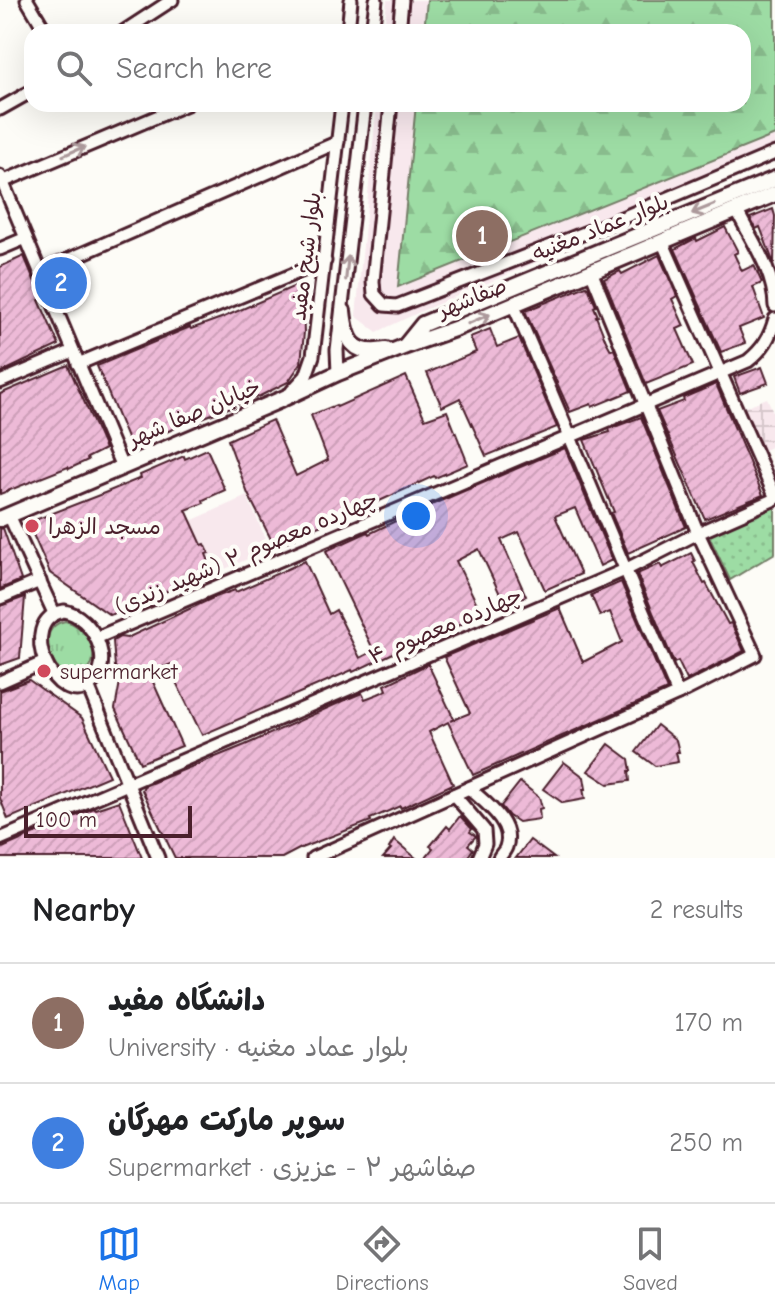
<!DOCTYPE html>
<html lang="en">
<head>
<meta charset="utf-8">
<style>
  body { margin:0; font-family:"Comic Neue","Playpen Sans Arabic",sans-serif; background:#f2f2f2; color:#202124 }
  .scale { position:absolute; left:24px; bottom:20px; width:168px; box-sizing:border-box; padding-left:8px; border:4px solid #4a1f2b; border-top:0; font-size:22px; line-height:28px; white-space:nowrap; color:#4a1f2b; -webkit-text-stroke:6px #fdfcf7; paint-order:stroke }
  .you { position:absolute; left:416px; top:516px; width:28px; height:28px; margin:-20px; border:6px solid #fff; border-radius:50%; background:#1a73e8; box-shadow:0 0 0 12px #1a73e833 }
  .badge { display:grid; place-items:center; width:52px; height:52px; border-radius:50%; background:#1a73e8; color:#fff; font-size:26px; font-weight:700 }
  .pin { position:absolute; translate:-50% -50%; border:4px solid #fff; box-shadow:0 2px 8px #0006 }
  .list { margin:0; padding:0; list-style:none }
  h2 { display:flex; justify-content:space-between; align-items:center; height:104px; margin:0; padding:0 32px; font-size:34px }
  h2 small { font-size:26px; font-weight:400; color:#757577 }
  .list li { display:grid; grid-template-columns:52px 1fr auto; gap:24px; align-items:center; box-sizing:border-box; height:120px; padding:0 32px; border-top:2px solid #e0e0e0 }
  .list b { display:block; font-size:30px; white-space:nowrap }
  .list p { margin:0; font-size:26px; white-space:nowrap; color:#757577 }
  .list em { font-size:26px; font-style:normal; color:#757577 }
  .icon { flex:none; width:44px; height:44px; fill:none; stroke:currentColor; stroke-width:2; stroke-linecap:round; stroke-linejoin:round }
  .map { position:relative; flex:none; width:775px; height:858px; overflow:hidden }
  .search { position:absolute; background:#fff; box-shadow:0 8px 32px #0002; left:24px; right:24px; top:24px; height:88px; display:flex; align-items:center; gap:20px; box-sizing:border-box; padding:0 28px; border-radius:24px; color:#757577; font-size:30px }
  .sheet { height:344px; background:#fff }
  nav { display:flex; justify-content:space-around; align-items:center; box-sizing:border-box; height:112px; border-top:2px solid #e0e0e0; background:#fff; font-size:22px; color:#757577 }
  nav a { display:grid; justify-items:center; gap:4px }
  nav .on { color:#1a73e8 }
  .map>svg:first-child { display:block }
  .built { fill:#f8e8ed }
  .industrial { fill:url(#industrial-grid) }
  .grass { fill:url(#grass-tufts); stroke:#747e68; stroke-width:2 }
  .forest { fill:url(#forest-firs); stroke:#747e68; stroke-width:2 }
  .park { fill:url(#park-dots); stroke:#747e68; stroke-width:2 }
  .building { fill:url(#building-hatch); stroke:#4a1f2b; stroke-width:2 }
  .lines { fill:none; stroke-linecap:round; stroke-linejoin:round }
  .minor-casing { stroke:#4a1f2b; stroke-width:17 }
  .major-casing { stroke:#4a1f2b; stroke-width:20 }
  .minor { stroke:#fdfcf7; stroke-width:11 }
  .major { stroke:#fdfcf7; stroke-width:14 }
  .oneway { stroke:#ac999b }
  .poi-dot { fill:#d1495b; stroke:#fdfcf7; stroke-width:3 }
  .labels { text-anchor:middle; stroke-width:8; stroke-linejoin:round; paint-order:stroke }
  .street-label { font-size:22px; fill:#4a1f2b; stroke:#fdfcf7 }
  .poi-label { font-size:22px; fill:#4a1f2b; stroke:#fdfcf7; text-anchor:start }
</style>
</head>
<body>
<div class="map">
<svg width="775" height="858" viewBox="0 0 775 858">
  <defs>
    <pattern id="industrial-grid" width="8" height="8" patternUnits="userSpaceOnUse" patternTransform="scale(2)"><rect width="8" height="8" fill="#f8e8ed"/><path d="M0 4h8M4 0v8" fill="none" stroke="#d6c7cb"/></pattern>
    <pattern id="grass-tufts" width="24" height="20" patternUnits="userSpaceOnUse" patternTransform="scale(2)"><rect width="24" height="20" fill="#9ddca4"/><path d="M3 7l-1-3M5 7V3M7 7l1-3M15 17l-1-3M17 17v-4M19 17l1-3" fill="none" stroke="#89bc8d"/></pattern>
    <pattern id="forest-firs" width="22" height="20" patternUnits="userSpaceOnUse" patternTransform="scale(2)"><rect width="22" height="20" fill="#9ddca4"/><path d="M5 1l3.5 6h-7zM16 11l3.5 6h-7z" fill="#89bc8d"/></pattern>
    <pattern id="park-dots" width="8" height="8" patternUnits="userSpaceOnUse" patternTransform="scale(2)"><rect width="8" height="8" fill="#9ddca4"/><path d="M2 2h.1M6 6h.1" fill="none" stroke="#89bc8d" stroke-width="1.8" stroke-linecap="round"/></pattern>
    <pattern id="building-hatch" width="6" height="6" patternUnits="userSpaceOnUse" patternTransform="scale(2)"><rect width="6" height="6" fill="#edbad7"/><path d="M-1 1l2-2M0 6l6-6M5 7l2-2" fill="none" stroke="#cd9fb9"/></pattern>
  </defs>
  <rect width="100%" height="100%" fill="#fdfcf7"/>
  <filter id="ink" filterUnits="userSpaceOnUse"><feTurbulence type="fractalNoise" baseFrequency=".0125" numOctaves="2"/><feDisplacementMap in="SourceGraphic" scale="16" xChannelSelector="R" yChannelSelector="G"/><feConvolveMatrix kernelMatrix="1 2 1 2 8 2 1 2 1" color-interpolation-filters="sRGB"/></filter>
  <g filter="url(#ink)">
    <g class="built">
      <polygon points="387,0 775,0 775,161 424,310 377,332 356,316 377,104 743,104 743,32 384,32"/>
      <polygon points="247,496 270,549 189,585 166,532"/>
    </g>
    <polygon class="industrial" points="767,398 775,416 775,445 760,452 740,409"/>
    <path class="grass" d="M65,621C84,625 102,652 88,671C66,702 24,630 65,621Z"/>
    <polygon class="forest" points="427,0 775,0 775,135 398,287 416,104 743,104 743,32 424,32"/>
    <polygon class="park" points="775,506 775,553 730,580 708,534"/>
    <g class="building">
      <polygon points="773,209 775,216 774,264 760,227 756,229 750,218"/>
      <polygon points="725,227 738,252 734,254 742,271 754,265 762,283 753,287 764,318 739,328 745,343 721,352 675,249 696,238 697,241"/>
      <polygon points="659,255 677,296 672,299 684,326 677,329 693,365 646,384 604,279 620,271 622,274"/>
      <polygon points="24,256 42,299 39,300 59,345 0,373 0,267"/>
      <polygon points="302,283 304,332 301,363 288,382 260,396 173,429 131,448 97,366 190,327 191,329 224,317"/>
      <polygon points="586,286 588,287 596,306 594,307 598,316 596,316 606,341 611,350 614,349 631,391 592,407 591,404 570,412 525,311"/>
      <polygon points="490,329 497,347 519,338 557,427 486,456 460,398 442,407 427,373 476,352 470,337"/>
      <polygon points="68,365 105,449 87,458 88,460 69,469 68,467 0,494 0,394"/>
      <polygon points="762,367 768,383 740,393 734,377"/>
      <polygon points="406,376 425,419 447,411 468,464 435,478 434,476 362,509 294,536 295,538 275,547 248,494 228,440 272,420 296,476 328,460 311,415 336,405 337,407"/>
      <polygon points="716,384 763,495 705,519 657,411 684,401 683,398"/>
      <polygon points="641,417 686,527 628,553 611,513 614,512 584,440 610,432 609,429"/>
      <polygon points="565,448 612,560 600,566 575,508 555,516 581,574 545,590 519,532 501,540 526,596 505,605 479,549 456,561 482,614 431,639 419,641 353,672 352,670 304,691 202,735 176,682 178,681 171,664 149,673 182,746 140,763 115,709 122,671 115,667 113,641 120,637 127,638 213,598 235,590 236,592 305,561 329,614 336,610 360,658 374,651 326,551 368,532 369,534 410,514"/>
      <polygon points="207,449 225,490 203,500 204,503 186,510 202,545 205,544 209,553 206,554 214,574 189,585 188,582 110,615 50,573 31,530 35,520 102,494 141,478 140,475 184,456 185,459"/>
      <polygon points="3,528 21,580 0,589 0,529"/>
      <polygon points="691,553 695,561 693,562 704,584 706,583 728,624 731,623 744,651 687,680 678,661 674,663 637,574 660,564 662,568"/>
      <polygon points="621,582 667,690 473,775 448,722 429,732 453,784 401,808 400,806 370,819 371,821 301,848 282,858 175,858 142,790 144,786 245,745 350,698 362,693 365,699 378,694 387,690 385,685 428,664 454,719 450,721 470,713 444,657 560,608 583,662 622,642 610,612 600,616 591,595"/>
      <polygon points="25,597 20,658 0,665 0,606"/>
      <polygon points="29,680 82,718 109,776 8,819 0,798 0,691"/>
      <polygon points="657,725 676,740 679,752 676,752 678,762 655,766 636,752"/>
      <polygon points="609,744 629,759 631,771 629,771 630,781 608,784 588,771"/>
      <polygon points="564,762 584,777 586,789 583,789 585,799 563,803 543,789"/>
      <polygon points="520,782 539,797 542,808 539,809 540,819 518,822 509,816 501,806"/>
      <polygon points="119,801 142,858 0,858 0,849 94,808 95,809"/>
      <polygon points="460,816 472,829 470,832 476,836 468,845 473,849 467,858 425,858 433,848 430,846 437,838 447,826 450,829"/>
      <polygon points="394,840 416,858 383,858 391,849 389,848"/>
      <polygon points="530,840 554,858 516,858"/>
    </g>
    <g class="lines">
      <defs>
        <g id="minor">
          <polyline points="27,0 46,32"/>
          <polyline points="123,32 172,0"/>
          <polyline points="348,32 351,0"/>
          <polyline points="372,32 376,0"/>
          <polyline points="399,32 402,0"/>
          <polyline points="391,104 373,281 374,294 384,305 397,306 605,225 775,153"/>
          <polyline points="0,109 32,91"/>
          <polyline points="0,176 122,467"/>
          <polyline points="2,182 187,104"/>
          <path d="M737,211C752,241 774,271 775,306"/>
          <polyline points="662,241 775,496"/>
          <polyline points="0,249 26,238"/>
          <polyline points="40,272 338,142"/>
          <path d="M513,304C570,433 622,564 678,694"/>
          <polyline points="78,364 325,261"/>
          <polyline points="338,373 337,350 365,104"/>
          <polyline points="0,382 73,351"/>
          <polyline points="292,391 306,376 313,356 342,104"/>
          <polyline points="9,515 54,613"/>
          <polyline points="0,598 40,581"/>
          <path d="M64,611C93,616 116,663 91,684C56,714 13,620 64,611Z"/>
          <path d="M96,638L748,361C763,349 770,337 775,319"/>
          <polyline points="0,682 45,662"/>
          <polyline points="88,686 158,858"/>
          <path d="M469,788C484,802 515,823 506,847C505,851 501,854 499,858"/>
          <polyline points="454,795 484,830 485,844 479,858"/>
          <polyline points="0,839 625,570 698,533 775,499"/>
          <polyline points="313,858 678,694 755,655 698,533 591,271"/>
        </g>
        <g id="major">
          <path d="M343,311C346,340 352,356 386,350"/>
          <polyline points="406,345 423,324 775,179"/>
          <polyline points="0,519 280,400 338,373 406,346 457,328 775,194"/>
        </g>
      </defs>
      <use href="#minor" class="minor-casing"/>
      <use href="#major" class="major-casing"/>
      <use href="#minor" class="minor"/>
      <use href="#major" class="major"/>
    </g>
    <defs><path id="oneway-shaft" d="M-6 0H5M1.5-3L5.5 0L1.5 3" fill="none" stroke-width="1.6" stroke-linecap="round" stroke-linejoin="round" transform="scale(2)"/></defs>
    <g class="oneway">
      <use href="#oneway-shaft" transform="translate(74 151) rotate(-23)"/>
      <use href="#oneway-shaft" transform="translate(703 209) rotate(158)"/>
      <use href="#oneway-shaft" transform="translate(347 268) rotate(-84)"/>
      <use href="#oneway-shaft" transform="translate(479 319) rotate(-23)"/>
    </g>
  </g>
  <g class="poi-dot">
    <circle cx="32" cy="526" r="8"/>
    <circle cx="44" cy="671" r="8"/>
  </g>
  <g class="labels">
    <g class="street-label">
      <text transform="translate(600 227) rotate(-22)" y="8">بلوار عماد مغنیه</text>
      <text transform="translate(305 256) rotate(-83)" y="8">بلوار شیخ مفید</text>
      <text transform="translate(472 297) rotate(-22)" y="8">صفاشهر</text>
      <text transform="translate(194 412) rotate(-23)" y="8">خیابان صفا شهر</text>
      <text transform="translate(246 552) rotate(-23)" y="8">چهارده معصوم ۲ (شهید زندی)</text>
      <text transform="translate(445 625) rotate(-23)" y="8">چهارده معصوم ۴</text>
    </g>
    <g class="poi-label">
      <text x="48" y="534">مسجد الزهرا</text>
      <text x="60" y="679">supermarket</text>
    </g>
  </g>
</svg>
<div class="scale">100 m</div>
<div class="you"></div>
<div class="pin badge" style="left:482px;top:236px;background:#8d6e63">1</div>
<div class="pin badge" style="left:61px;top:283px;background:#3f7fe0">2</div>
<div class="search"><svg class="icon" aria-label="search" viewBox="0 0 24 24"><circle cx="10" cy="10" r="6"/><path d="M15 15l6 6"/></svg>Search here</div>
</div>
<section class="sheet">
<h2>Nearby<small>2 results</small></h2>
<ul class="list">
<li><span class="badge" style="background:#8d6e63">1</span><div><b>دانشگاه مفید</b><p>University · بلوار عماد مغنیه</p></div><em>170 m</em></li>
<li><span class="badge" style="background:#3f7fe0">2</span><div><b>سوپر مارکت مهرگان</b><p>Supermarket · صفاشهر ۲ - عزیزی</p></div><em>250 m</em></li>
</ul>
</section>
<nav>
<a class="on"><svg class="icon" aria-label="map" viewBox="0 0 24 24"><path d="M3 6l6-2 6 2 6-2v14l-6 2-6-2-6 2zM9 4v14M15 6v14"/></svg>Map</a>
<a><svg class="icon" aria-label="directions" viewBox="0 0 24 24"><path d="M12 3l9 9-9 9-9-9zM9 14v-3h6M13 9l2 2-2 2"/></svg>Directions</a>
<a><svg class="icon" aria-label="saved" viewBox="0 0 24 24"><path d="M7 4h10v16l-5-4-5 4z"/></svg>Saved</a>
</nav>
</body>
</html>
